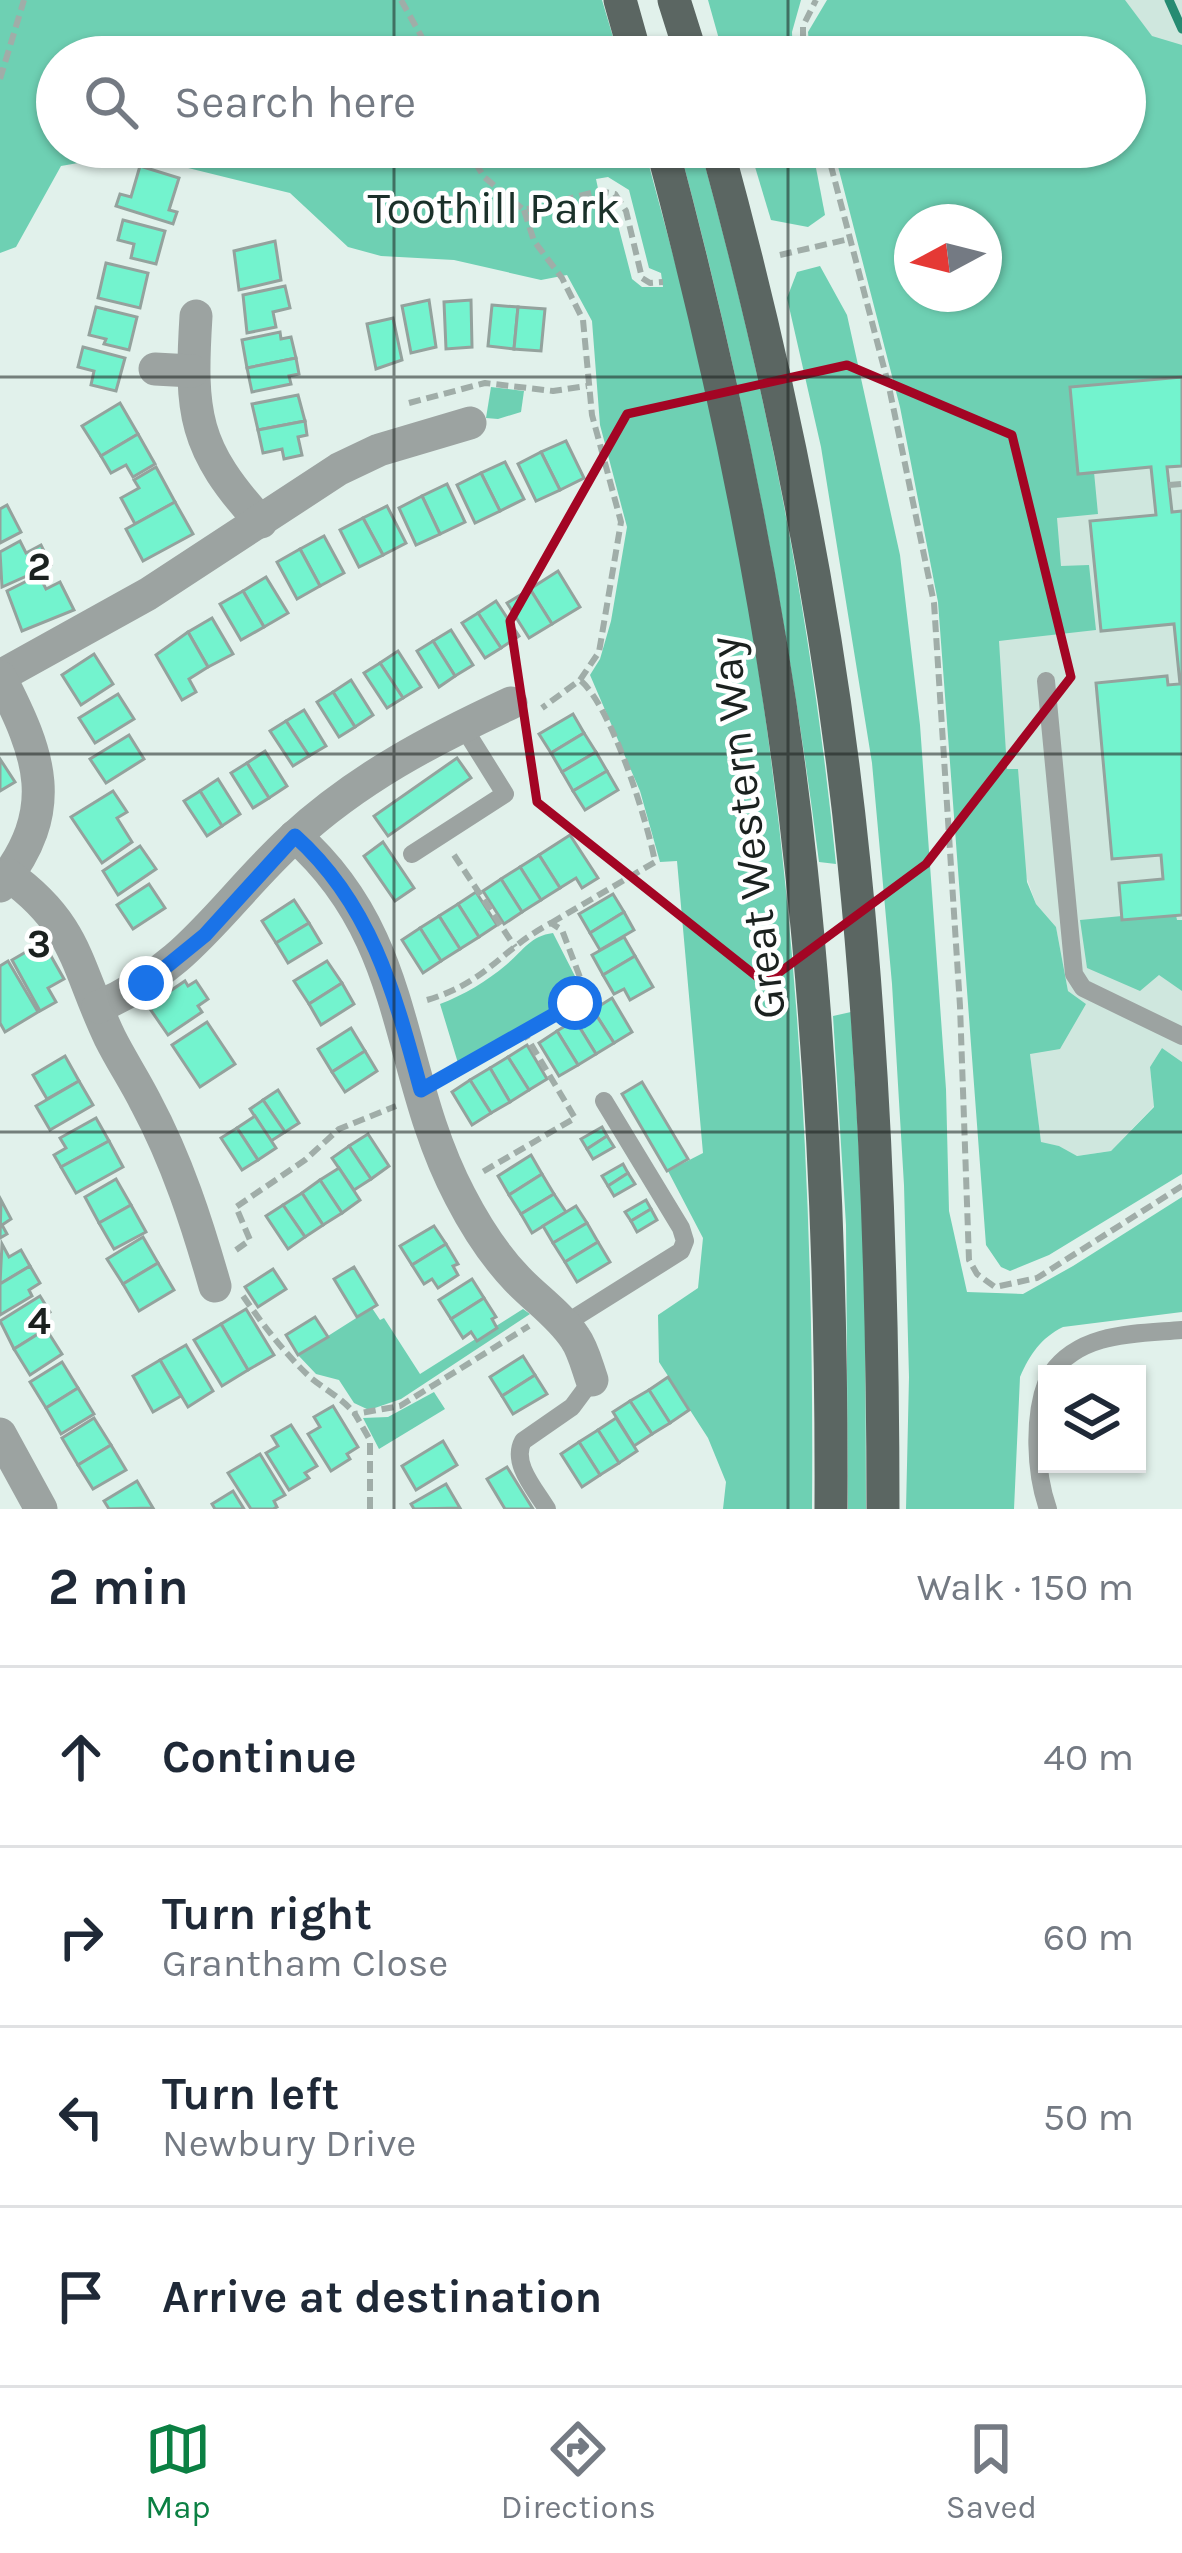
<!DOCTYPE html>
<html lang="en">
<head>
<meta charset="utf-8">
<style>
  body { margin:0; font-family:Karla,sans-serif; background:#f2f2f3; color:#1f2937 }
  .controls { position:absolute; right:36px; bottom:36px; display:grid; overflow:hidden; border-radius:0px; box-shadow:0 3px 9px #0004 }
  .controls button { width:108px; height:108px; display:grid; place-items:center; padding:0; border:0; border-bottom:3px solid #e0e1e3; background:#fff; color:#1f2937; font:60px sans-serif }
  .compass { position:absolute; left:894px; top:204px; width:108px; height:108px; border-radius:50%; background:#fff; box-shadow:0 3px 9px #0004; rotate:263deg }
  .stop { position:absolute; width:36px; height:36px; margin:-27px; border:9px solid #1a73e8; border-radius:50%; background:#fff }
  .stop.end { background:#1a73e8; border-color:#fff; box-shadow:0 3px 12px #0008 }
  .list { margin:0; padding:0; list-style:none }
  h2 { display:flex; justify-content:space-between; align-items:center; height:156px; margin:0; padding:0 48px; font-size:51px }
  h2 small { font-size:39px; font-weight:400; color:#747a83 }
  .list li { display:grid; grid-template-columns:78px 1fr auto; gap:36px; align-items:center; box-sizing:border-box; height:180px; padding:0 48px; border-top:3px solid #e0e1e3 }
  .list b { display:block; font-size:45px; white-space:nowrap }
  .list p { margin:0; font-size:39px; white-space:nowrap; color:#747a83 }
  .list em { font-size:39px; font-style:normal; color:#747a83 }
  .icon { flex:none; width:66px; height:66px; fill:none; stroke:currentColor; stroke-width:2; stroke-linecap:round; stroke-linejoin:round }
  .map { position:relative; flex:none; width:1182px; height:1509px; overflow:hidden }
  .search { position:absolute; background:#fff; box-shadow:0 3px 9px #0004; left:36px; right:36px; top:36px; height:132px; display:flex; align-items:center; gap:30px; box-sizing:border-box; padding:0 42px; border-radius:66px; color:#747a83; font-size:45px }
  .sheet { height:876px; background:#fff }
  nav { display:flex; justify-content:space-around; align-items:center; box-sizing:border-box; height:168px; border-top:3px solid #e0e1e3; background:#fff; font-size:33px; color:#747a83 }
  nav a { display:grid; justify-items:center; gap:6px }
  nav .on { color:#0b8043 }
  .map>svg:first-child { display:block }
  .built { fill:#cfe7de }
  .green { fill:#6ed0b3; fill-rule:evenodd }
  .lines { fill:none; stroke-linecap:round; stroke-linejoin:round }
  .stream { stroke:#268b72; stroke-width:9 }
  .building { fill:#73f3ce; stroke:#94a29d; stroke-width:3 }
  .path { stroke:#a0ada8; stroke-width:6; stroke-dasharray:12 6; stroke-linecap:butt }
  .service { stroke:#9ca3a1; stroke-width:18 }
  .minor { stroke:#9ca3a1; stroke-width:33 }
  .primary { stroke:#5b6662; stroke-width:33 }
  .route { stroke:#1a73e8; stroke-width:15 }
  .marked { fill:none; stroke:#a30524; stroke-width:9; stroke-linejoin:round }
  .grid { fill:none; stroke:#1b211f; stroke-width:3; stroke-opacity:0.55 }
  .labels { text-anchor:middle; stroke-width:9; stroke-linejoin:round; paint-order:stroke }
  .park-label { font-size:45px; fill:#1b312a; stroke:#fff }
  .street-label { font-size:45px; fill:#1b211f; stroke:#fff }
  .grid-label { font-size:39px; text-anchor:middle; font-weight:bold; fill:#1b211f; stroke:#fff; stroke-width:9; stroke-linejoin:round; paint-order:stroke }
</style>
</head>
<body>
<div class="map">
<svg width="1182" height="1509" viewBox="0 0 1182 1509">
  <rect width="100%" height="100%" fill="#e1f1eb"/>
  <polygon class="built" points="1110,0 1182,0 1182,1062 1162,1048 1150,1067 1154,1106 1111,1151 1076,1156 1059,1146 1041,1143 1030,1054 1086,1004 1068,991 1056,927 1036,904 1010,831 993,552 984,222 1125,147 1125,57"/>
  <g class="green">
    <path d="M0,0H602L619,57H57V147H644C668,237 694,328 713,419C790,777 815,1144 812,1509H723L726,1482L708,1438L659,1362L658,1315L698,1288L703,1238L668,1171L703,1153L677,861L660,862L640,791L590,675L600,659L611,621L627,527L600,425L592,321L567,275L541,280L454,260L381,256L348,247L290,193L180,166L118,156L61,166L16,247L0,253ZM608,177L629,190L649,268L661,273L663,287H642L632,279L613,206L600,198L596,179Z"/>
    <polygon points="708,0 801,0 792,32 793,57 724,57"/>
    <path d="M827,0H1125L1152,36L1182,45V377L1071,387L1078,473L1094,472L1098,514L1057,518L1061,566L1089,565L1096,630L999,641L1007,769H1018L1027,882L1036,904L1056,927L1068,991L1086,1004L1060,1049L1030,1054L1041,1142L1059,1146L1077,1156L1111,1151L1154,1107L1150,1067L1162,1048L1182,1062V1174L1049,1255L1010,1271L1001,1267L986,1245L938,602L900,407L833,147H1125V57H810L808,32ZM912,222H984V294H912Z"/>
    <path d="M679,147H700C765,381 812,622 836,864L819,862C788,619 743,384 679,147Z"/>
    <polygon points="749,147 812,147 825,215 808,227 771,220"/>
    <path d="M820,266L847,315L900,555L920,725L946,1089L949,1211L967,1292L1023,1294L1073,1266L1182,1197V1312L1063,1327C1041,1338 1030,1354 1020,1377L1014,1509H906L909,1377L904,1185L892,984L872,763L821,447L787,298L797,272Z"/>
    <polygon points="491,387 524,391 521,412 498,419 486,418"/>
    <polygon points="1176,915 1177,920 1182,920 1182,991 1159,975 1140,991 1087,968 1080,920 1122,916 1123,920"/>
    <path d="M553,933L579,984L575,995L482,1053L458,1063L440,1004C464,995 487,981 506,965C523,951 530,936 553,933Z"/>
    <polygon points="851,1012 865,1259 866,1509 848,1509 846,1225 833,1016"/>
    <polygon points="372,1308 380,1320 384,1318 420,1374 523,1309 530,1314 401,1399 369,1410 354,1403 339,1380 316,1374 298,1355"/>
    <polygon points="434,1392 445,1409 379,1449 363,1418 388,1417"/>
  </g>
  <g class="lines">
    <polyline class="stream" points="1169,0 1182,29"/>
  </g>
  <g class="building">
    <polygon points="140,166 179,178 169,210 177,212 173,224 116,206 120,194 131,197"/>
    <polygon points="123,220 165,231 156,264 131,258 134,244 118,240"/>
    <polygon points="275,241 281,280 239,290 234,251"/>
    <polygon points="106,263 148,273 140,308 98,298"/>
    <polygon points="285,286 290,308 273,312 276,327 247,333 243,295"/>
    <polygon points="429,300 436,347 411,353 402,306"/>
    <polygon points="471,300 472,347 446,349 444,302"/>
    <polygon points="492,305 518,307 514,349 488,346"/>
    <polygon points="96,307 137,317 129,350 104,344 106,339 89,335"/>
    <polygon points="518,307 545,309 541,351 514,349"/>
    <polygon points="393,318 402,360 376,369 367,324"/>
    <polygon points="280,332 281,339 291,337 296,358 247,368 242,340"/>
    <polygon points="83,347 125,358 116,391 91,385 94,371 78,367"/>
    <polygon points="296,358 299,374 289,376 291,384 252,392 247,368"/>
    <polygon points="1182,377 1182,466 1167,467 1172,512 1182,511 1182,915 1122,920 1119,883 1163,879 1161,855 1112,859 1096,683 1167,676 1168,685 1180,684 1174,624 1101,631 1090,521 1156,515 1151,467 1078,474 1070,387"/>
    <polygon points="298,395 305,421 258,430 252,404"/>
    <polygon points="120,403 138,434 101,456 82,426"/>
    <polygon points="305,421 307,435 298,437 302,455 284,459 282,449 263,453 258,430"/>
    <polygon points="138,434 155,464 133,477 126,465 111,473 101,456"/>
    <polygon points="566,441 584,478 560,490 541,452"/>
    <polygon points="541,452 560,490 536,501 518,464"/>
    <polygon points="505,462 524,499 500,511 481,473"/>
    <polygon points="156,467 175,502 135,524 121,498 139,488 134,480"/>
    <polygon points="481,473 500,511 475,523 457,485"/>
    <polygon points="447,484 465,522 440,534 422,496"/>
    <polygon points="422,496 440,534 416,545 399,508"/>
    <polygon points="175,502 193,534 143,561 126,529"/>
    <polygon points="7,505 21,532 0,543 0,509"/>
    <polygon points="387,506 406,543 383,555 363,518"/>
    <polygon points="363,518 383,555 359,567 340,530"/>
    <polygon points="324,536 344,573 320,586 300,549"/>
    <polygon points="20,541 26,553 41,545 51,565 2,587 0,552"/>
    <polygon points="300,549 320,586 297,599 277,562"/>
    <polygon points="558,571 580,607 552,624 530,589"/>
    <polygon points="39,575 46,589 60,582 74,610 22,631 7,591"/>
    <polygon points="266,577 288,613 264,627 243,591"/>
    <polygon points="530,589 552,624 529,638 507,603"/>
    <polygon points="243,591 264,627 241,640 220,604"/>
    <polygon points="496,601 519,636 501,648 478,613"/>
    <polygon points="478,613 501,648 485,658 462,623"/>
    <polygon points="212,618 233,654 208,667 188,632"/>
    <polygon points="451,630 473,665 455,676 433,641"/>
    <polygon points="188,632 208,667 189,679 196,692 182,700 156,655"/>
    <polygon points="433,641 455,676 439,687 417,651"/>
    <polygon points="398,651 421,687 403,698 380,663"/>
    <polygon points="94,654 113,684 81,705 62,675"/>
    <polygon points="380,663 403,698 387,708 364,673"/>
    <polygon points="351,680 373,715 355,727 333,692"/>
    <polygon points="333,692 355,727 339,737 317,702"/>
    <polygon points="118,694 134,719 95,743 79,718"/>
    <polygon points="304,710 326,746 309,756 286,721"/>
    <polygon points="573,714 584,733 551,753 539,734"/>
    <polygon points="286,721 309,756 293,766 270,731"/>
    <polygon points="584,733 596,752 562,772 551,753"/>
    <polygon points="129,735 144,759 106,783 90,759"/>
    <polygon points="265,751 287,786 269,798 247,763"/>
    <polygon points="596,752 607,771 573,791 562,772"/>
    <polygon points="457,758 471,778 388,836 374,816"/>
    <polygon points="0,759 15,782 0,791"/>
    <polygon points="247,763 269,798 253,808 231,773"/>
    <polygon points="607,771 618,790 585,810 573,791"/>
    <polygon points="218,779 240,814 222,826 200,791"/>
    <polygon points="113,791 127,812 117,818 132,842 102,863 71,817"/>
    <polygon points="200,791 222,826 207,836 184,801"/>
    <polygon points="570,835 598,878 582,888 576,878 560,888 539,855"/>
    <polygon points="383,842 414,888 395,901 364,856"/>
    <polygon points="140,846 156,869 118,895 103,871"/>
    <polygon points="539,855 560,888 541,900 520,867"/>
    <polygon points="520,867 541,900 522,912 501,879"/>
    <polygon points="501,879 522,912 504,924 483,891"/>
    <polygon points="149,884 165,908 133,929 117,905"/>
    <polygon points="476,892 497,925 479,937 458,904"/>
    <polygon points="613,894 624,912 590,933 579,914"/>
    <polygon points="294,900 309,923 276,943 262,921"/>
    <polygon points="458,904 479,937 460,949 439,916"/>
    <polygon points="624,912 634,930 600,950 590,933"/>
    <polygon points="439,916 460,949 441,961 420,928"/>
    <polygon points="309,923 321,943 288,963 276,943"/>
    <polygon points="420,928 441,961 423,973 402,940"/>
    <polygon points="624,937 635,956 603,975 592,955"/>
    <polygon points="43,942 64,979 48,988 56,1002 40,1011 12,960"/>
    <polygon points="635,956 653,987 630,1000 624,989 614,994 603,975"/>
    <polygon points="8,961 38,1012 5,1032 0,1023 0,966"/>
    <polygon points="327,961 342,983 309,1004 294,981"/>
    <polygon points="185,981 188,986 196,981 208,999 198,1006 202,1012 168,1035 148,1006"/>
    <polygon points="342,983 354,1004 321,1025 309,1004"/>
    <polygon points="612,998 632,1032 614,1043 593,1010"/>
    <polygon points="593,1010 614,1043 596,1054 575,1020"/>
    <polygon points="575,1020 596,1054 578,1065 557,1031"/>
    <polygon points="207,1022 235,1064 200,1087 172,1045"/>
    <polygon points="351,1028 365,1051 332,1072 318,1049"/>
    <polygon points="557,1031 578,1065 559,1076 539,1043"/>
    <polygon points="527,1045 547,1079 529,1090 508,1057"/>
    <polygon points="365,1051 377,1071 345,1092 332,1072"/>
    <polygon points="65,1056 79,1081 47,1099 33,1075"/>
    <polygon points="508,1057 529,1090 510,1102 490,1068"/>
    <polygon points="490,1068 510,1102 491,1113 470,1080"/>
    <polygon points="470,1080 491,1113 472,1125 452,1092"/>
    <polygon points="79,1081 93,1105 50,1130 36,1106"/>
    <polygon points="642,1082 688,1159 667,1171 622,1094"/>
    <polygon points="278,1090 299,1123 285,1132 263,1100"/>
    <polygon points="263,1100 285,1132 271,1141 250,1109"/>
    <polygon points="255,1116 276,1148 258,1160 237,1128"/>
    <polygon points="96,1118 109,1141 61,1167 54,1155 66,1148 60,1138"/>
    <polygon points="602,1127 607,1136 587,1149 581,1139"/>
    <polygon points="237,1128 258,1160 242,1170 221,1138"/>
    <polygon points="368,1134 389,1166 371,1179 349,1146"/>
    <polygon points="607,1136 614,1147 593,1159 587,1149"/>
    <polygon points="109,1141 123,1167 76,1193 61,1167"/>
    <polygon points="349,1146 371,1179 354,1190 332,1158"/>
    <polygon points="531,1155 542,1174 509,1195 498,1176"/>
    <polygon points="623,1164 628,1173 608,1186 602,1176"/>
    <polygon points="339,1168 360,1200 342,1213 320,1180"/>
    <polygon points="628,1173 635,1184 614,1196 608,1186"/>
    <polygon points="542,1174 554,1194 521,1214 509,1195"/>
    <polygon points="116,1179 131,1205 99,1223 85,1197"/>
    <polygon points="320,1180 342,1213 323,1225 302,1193"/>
    <polygon points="302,1193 323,1225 305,1237 283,1205"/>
    <polygon points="554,1194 566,1212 532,1233 521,1214"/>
    <polygon points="1,1200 11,1219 2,1225 7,1234 0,1238"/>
    <polygon points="646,1200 651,1209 631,1221 625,1212"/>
    <polygon points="131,1205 146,1232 114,1249 99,1223"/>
    <polygon points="283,1205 305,1237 288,1249 266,1216"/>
    <polygon points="576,1206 587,1223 553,1243 543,1226"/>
    <polygon points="651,1209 657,1220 637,1232 631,1221"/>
    <polygon points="587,1223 598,1242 565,1262 553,1243"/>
    <polygon points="434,1226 446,1244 412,1265 400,1246"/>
    <polygon points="143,1237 158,1263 123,1284 107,1259"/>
    <polygon points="598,1242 610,1262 577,1282 565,1262"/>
    <polygon points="2,1244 9,1257 21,1250 30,1266 0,1284"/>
    <polygon points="446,1244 458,1264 453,1266 458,1275 438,1288 432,1279 424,1284 412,1265"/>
    <polygon points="158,1263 174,1290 139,1311 123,1284"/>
    <polygon points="30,1266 40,1283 29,1290 32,1296 0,1315 0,1284"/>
    <polygon points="354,1267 377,1305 357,1317 334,1279"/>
    <polygon points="273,1269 286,1289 258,1307 245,1287"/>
    <polygon points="472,1279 484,1298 451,1319 439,1300"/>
    <polygon points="40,1296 50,1312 40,1319 46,1329 14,1349 0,1321"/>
    <polygon points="484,1298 496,1317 492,1319 497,1328 477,1341 471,1332 463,1338 451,1319"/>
    <polygon points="246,1309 274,1355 248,1370 221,1324"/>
    <polygon points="315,1317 328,1337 298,1355 286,1335"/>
    <polygon points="221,1324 248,1370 222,1386 194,1340"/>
    <polygon points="46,1329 62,1354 30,1375 14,1349"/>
    <polygon points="186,1345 213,1391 188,1407 160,1360"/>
    <polygon points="523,1356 535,1375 502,1396 490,1377"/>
    <polygon points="160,1360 181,1396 153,1412 133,1376"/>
    <polygon points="62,1362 78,1388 46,1408 30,1382"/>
    <polygon points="535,1375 547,1394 513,1414 502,1396"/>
    <polygon points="668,1377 689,1410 670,1423 649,1390"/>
    <polygon points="78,1388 94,1414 61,1434 46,1408"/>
    <polygon points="649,1390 670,1423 652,1434 630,1401"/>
    <polygon points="630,1401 652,1434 634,1446 613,1412"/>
    <polygon points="333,1406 358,1447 347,1454 350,1459 331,1471 308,1434 320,1427 314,1417"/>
    <polygon points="94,1418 111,1445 78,1465 62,1438"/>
    <polygon points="616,1418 637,1451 619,1463 598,1430"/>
    <polygon points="291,1425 317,1466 305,1473 309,1478 289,1490 266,1453 278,1446 272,1436"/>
    <polygon points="598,1430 619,1463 600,1475 579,1442"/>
    <polygon points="443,1441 457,1465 416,1490 402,1466"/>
    <polygon points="579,1442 600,1475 582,1487 561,1454"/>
    <polygon points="111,1445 126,1470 93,1489 78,1465"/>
    <polygon points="260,1454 285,1495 274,1501 277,1507 273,1509 251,1509 228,1473"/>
    <polygon points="507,1467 533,1509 505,1509 487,1479"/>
    <polygon points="137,1481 153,1508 109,1509 104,1501"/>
    <polygon points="446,1484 460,1508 414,1509 411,1504"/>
    <polygon points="233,1491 244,1509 215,1509 212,1504"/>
  </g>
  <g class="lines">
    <g class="path">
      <polyline points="401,0 433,57"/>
      <polyline points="803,57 803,26 816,0"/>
      <polyline points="0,79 24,0"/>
      <polyline points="466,147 484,177 524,210 599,191 615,194 626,211 642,278 650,283 663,282"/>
      <polyline points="826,147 889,387 934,603 960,1006 969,1260 977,1274 995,1287 1037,1278 1182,1186"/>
      <polyline points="524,210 534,241 562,278 583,320 592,415 621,522 599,652 580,680 542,708"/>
      <polyline points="780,255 849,239"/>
      <polyline points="409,403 485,383 553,391 587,386"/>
      <polyline points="1169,485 1182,484"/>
      <polyline points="454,855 515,947"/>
      <path d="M551,923L655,862C647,820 612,707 580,680"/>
      <path d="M427,1000C488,982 501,949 551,923L562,930L586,993L575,1003L523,1031"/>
      <polyline points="443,1077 489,1054 523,1031 575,1118 479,1174"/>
      <polyline points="236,1250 250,1240 236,1207 305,1160 339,1129 396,1106"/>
      <path d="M243,1296C264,1326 284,1353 311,1378C327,1391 342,1398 355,1414"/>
      <polyline points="370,1509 370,1440 355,1414 400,1406 529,1326"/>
    </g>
    <g class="service">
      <polyline points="1046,681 1074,974 1083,988 1182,1036"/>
      <polyline points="412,854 505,794 462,725"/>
      <polyline points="563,1325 681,1251 685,1241 681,1228 604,1101"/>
      <path d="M1051,1374C1080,1332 1135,1334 1182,1330"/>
      <path d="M1047,1381C1033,1417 1035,1472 1048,1509"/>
      <path d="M547,1509C535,1489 511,1463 523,1441L572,1407L592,1380"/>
    </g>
    <g class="minor">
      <path d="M196,316C190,413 193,448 261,522"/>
      <polyline points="155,369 192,371"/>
      <polyline points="0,676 148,594 339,469 379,450 470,423"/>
      <path d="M0,677C40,755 61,809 0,886"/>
      <path d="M295,836C412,939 394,1071 460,1196C475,1225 494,1255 517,1279C535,1298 560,1315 575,1338C583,1349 587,1366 592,1380"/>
      <path d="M8,875C78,925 76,967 110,1038C121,1060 135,1081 146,1103C177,1161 197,1223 215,1286"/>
      <path d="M98,1007C189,968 223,903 292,839C357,779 431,740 511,703"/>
      <polyline points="0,1434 41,1509"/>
    </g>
    <g class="primary">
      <polyline points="620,0 636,57"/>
      <polyline points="674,0 692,57"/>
      <path d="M662,147C725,383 775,623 801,867C824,1080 832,1295 831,1509"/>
      <path d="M717,147C781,381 830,621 854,863C876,1078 883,1293 883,1509"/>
    </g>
  </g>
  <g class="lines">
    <path class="route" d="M146,983L205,935L295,836C372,905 395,995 421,1090L575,1003"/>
  </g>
  <path class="marked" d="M847,365L1012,435L1071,677L926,864L765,983L537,802L510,621L627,414Z"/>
  <path class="grid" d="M394,0V57M788,0V57M394,147V1509M788,147V1509M0,377H1182M0,754H1182M0,1132H1182"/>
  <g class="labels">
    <g class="park-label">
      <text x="494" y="223">Toothill Park</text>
    </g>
    <g class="street-label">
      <text transform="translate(746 828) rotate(-97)" y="16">Great Western Way</text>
    </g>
  </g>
  <g class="grid-label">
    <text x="39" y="580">2</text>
    <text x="39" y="957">3</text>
    <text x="39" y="1334">4</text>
  </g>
</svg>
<div class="controls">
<button><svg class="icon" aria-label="layers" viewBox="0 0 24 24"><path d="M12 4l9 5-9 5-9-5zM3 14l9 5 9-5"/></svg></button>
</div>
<svg class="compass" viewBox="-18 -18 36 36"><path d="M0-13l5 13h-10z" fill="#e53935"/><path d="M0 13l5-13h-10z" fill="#747a83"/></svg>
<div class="stop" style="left:575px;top:1003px"></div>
<div class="stop end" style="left:146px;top:983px"></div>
<div class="search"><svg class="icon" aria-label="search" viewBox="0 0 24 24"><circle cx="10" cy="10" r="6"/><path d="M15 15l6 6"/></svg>Search here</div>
</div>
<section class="sheet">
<h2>2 min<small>Walk · 150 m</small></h2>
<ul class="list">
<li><svg class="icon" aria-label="ahead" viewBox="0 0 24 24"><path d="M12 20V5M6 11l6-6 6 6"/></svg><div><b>Continue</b></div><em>40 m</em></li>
<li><svg class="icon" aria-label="right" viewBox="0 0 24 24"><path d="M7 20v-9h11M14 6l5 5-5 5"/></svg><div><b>Turn right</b><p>Grantham Close</p></div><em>60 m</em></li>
<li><svg class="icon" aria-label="left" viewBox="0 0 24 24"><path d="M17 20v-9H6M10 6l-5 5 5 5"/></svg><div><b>Turn left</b><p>Newbury Drive</p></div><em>50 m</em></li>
<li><svg class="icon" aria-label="arrive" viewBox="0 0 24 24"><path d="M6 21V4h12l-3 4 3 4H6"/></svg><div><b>Arrive at destination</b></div></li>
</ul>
</section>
<nav>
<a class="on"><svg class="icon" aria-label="map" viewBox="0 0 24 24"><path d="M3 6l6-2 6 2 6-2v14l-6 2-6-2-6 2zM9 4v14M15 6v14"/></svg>Map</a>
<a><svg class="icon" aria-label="directions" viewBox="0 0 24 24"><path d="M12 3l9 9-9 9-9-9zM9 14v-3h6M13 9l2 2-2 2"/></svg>Directions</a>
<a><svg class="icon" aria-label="saved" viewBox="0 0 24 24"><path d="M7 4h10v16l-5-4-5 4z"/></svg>Saved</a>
</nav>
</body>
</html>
